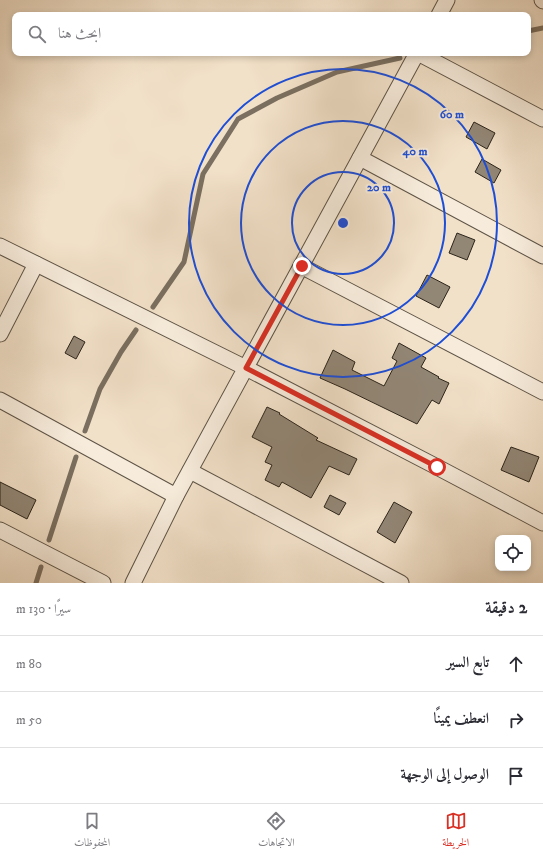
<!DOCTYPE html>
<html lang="ar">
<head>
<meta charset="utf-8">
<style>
  body { margin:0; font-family:"IM FELL DW Pica",Amiri,serif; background:#f7f7f7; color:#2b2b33; direction:rtl }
  .controls { position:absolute; right:12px; bottom:12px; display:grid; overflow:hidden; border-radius:8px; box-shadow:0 2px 6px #0003 }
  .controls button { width:36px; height:36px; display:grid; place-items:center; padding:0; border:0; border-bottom:1px solid #e1e1e2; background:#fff; color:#2b2b33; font:20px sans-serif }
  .stop { position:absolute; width:12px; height:12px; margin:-9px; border:3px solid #d93025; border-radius:50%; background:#fff }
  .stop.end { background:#d93025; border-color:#fff; box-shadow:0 1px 4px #0008 }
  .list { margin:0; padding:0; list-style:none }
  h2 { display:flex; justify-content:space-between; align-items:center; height:52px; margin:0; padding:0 16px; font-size:17px }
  h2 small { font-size:13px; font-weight:400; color:#7c7c81 }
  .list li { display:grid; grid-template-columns:26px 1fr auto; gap:12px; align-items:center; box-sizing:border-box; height:56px; padding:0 16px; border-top:1px solid #e1e1e2 }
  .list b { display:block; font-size:15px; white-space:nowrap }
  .list em { font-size:13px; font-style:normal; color:#7c7c81 }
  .icon { flex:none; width:22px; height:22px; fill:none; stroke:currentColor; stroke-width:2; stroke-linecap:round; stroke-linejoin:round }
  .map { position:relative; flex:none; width:543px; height:583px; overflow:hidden; direction:ltr }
  .search { position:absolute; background:#fff; box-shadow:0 2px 6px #0003; left:12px; right:12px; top:12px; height:44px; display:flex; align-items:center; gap:10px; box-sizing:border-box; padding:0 14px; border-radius:8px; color:#7c7c81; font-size:15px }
  .sheet { height:220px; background:#fff }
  nav { display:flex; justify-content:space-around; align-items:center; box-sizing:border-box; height:56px; border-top:1px solid #e1e1e2; background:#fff; font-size:11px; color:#7c7c81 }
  nav a { display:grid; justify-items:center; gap:2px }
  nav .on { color:#d93025 }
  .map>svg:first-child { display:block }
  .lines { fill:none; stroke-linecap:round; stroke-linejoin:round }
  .stream { stroke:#7a6f60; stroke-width:5 }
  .building { fill:#928675; stroke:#2b241a }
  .street-casing { stroke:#5d5346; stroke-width:17 }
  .street { stroke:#f7ecdc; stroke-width:15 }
  .route { stroke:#d93025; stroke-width:5 }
  .ring { fill:none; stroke:#1d4ed8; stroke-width:2 }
  .centre { fill:#1d4ed8; stroke:#f7ecdc; stroke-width:2 }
  .ring-label { font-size:12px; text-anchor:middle; font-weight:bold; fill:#1d4ed8; stroke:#f7ecdc; stroke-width:4; stroke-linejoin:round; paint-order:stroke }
</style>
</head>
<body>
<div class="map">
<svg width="543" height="583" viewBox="0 0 543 583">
  <rect width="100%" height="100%" fill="#f2e1c9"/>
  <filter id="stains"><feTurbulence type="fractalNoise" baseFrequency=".005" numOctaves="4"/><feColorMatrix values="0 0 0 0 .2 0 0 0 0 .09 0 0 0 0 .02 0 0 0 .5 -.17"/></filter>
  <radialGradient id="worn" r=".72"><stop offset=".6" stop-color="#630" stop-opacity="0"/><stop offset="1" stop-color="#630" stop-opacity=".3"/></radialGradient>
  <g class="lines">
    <g class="stream">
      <polyline points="528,31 543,28"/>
      <polyline points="153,307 184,262 203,174 238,119 277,98 337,72 400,58"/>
      <polyline points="85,431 100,389 121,352 136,330"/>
      <polyline points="49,540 76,457"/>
      <polyline points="36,583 41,567"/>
    </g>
  </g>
  <g class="building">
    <polygon points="474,122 495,133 487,149 466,137"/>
    <polygon points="482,159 501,170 494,183 475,172"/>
    <polygon points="457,233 475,240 467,260 449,253"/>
    <polygon points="427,275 450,287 439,308 416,296"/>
    <polygon points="74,336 85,342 76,359 65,353"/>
    <polygon points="399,343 426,358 421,367 439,377 438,378 449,383 439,404 432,400 417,424 345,389 320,378 333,350 355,362 352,370 384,386 397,361 392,358"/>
    <polygon points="267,407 280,413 279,414 318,438 316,440 357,459 349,475 329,466 311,498 282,482 279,487 265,480 272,465 265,462 272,447 252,437"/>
    <polygon points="511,447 539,457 529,482 501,470"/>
    <polygon points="0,482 36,500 27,519 0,505"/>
    <polygon points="330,495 346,503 339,515 324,507"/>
    <polygon points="394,502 412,512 395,543 377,532"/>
  </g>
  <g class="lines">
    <defs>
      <g id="street">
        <polyline points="542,0 543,1"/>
        <polyline points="439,15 447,0"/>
        <polyline points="418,53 543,119"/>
        <polyline points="360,158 543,256"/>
        <polyline points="0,246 246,368 437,467 543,523"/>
        <polyline points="301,266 543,392"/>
        <polyline points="0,334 36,264"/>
        <polyline points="0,400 176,496"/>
        <polyline points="190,471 401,583"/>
        <polyline points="0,530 103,583"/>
        <polyline points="133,583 176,496 417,53"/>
      </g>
    </defs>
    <use href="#street" class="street-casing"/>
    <use href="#street" class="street"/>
  </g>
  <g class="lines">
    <polyline class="route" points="302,266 246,368 437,467"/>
  </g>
  <g class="ring">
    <circle cx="343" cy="223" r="51"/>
    <circle cx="343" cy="223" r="102"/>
    <circle cx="343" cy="223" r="154"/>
  </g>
  <circle cx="343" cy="223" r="6" class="centre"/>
  <g class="ring-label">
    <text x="452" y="118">60 m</text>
    <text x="415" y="155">40 m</text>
    <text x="379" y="191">20 m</text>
  </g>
  <rect width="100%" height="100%" filter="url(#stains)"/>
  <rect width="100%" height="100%" fill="url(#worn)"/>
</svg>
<div class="controls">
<button><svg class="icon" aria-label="locate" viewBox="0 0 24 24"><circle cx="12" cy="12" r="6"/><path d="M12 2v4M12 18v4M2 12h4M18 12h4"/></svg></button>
</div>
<div class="stop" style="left:437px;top:467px"></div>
<div class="stop end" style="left:302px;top:266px"></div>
<div class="search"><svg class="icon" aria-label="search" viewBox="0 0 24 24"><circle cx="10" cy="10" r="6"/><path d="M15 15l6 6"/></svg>ابحث هنا</div>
</div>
<section class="sheet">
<h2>2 دقيقة<small>سيرًا · 130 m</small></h2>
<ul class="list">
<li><svg class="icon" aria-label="ahead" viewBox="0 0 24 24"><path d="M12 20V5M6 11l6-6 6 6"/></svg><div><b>تابع السير</b></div><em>80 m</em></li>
<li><svg class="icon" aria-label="right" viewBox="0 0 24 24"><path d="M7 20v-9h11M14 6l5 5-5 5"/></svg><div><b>انعطف يمينًا</b></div><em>50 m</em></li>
<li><svg class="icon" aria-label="arrive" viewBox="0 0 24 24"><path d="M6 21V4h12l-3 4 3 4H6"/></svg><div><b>الوصول إلى الوجهة</b></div></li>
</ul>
</section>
<nav>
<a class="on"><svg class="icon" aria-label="map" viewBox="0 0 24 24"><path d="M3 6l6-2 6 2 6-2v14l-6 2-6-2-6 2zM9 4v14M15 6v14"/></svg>الخريطة</a>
<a><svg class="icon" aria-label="directions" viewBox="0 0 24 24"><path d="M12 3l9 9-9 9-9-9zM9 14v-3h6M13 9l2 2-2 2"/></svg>الاتجاهات</a>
<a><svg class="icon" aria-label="saved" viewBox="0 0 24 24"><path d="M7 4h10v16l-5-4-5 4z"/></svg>المحفوظات</a>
</nav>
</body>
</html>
